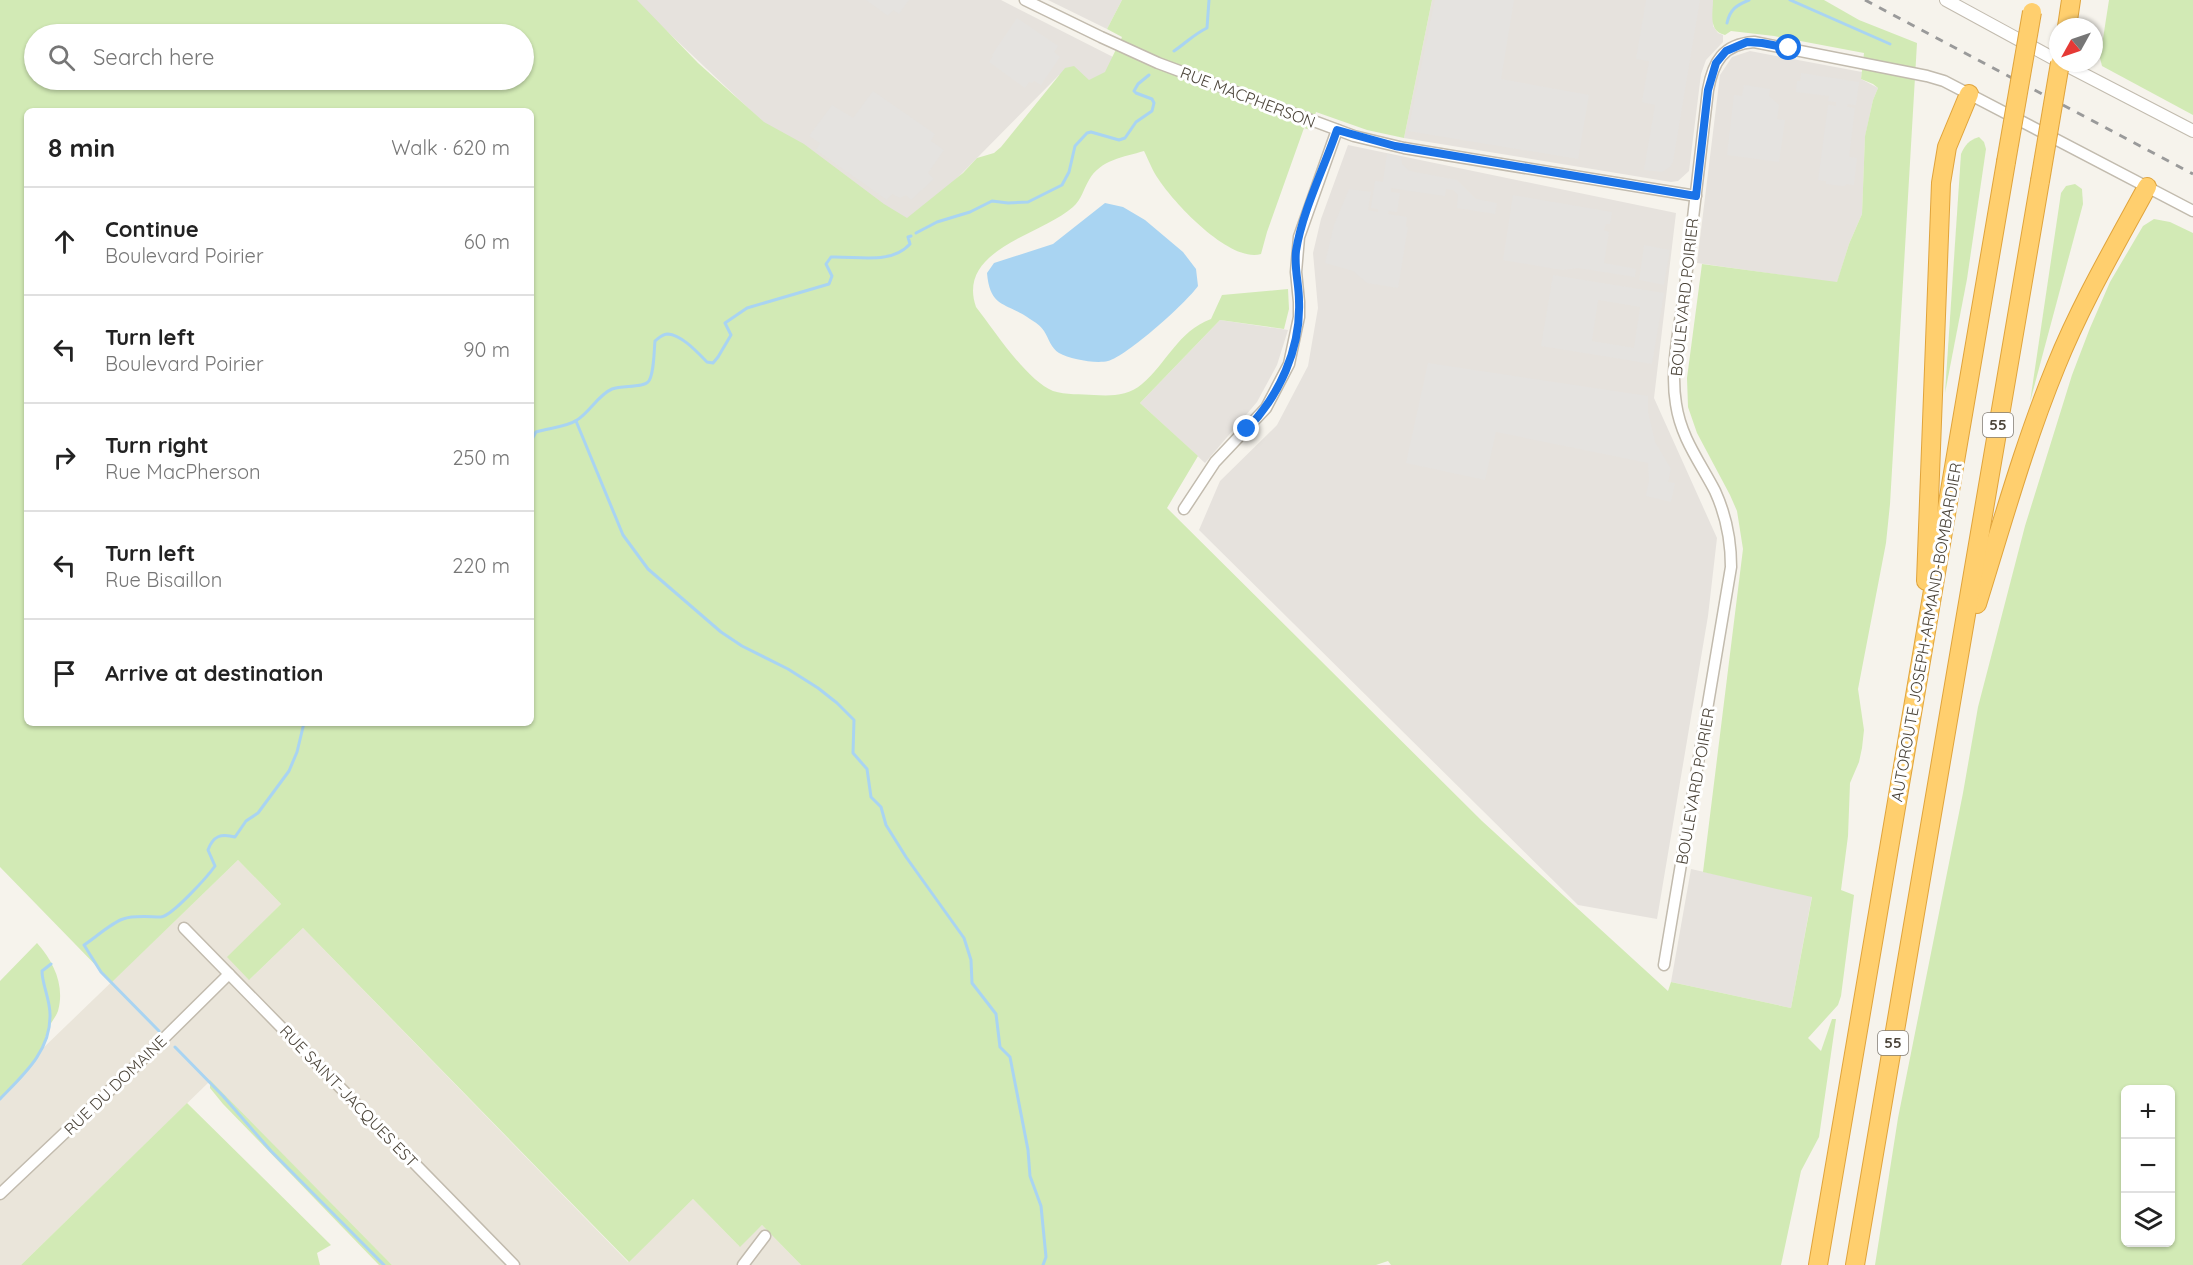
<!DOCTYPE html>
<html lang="en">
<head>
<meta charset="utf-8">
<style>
  body { margin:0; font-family:Quicksand,sans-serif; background:#f2f2f2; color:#222 }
  .controls { position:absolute; right:18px; bottom:18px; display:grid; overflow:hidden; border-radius:9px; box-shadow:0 2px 4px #0004 }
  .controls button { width:54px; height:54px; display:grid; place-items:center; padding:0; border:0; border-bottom:2px solid #e0e0e0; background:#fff; color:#222; font:30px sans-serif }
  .compass { position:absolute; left:2049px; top:18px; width:54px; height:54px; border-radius:50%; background:#fff; box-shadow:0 2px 4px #0004; rotate:230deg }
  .stop { position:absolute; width:18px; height:18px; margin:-14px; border:4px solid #1a73e8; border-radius:50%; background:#fff }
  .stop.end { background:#1a73e8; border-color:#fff; box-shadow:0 2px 6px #0008 }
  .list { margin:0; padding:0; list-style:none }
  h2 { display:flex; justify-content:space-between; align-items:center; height:78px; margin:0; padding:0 24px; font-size:26px }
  h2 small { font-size:20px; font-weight:400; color:#767676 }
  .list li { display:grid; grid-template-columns:39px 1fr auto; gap:18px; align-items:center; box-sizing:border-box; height:108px; padding:0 24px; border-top:2px solid #e0e0e0 }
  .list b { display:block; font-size:22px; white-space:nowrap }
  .list p { margin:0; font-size:20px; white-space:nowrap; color:#767676 }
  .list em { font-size:20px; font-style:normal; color:#767676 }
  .icon { flex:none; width:33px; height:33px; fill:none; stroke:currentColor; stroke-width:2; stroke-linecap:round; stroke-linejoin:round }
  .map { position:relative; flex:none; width:2193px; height:1265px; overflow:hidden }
  .search { position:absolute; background:#fff; box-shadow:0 2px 4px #0004; left:24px; top:24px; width:510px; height:66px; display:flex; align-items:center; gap:15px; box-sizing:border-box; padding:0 21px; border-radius:33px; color:#767676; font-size:22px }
  .panel { position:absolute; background:#fff; box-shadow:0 2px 4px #0004; left:24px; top:108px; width:510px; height:618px; border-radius:9px }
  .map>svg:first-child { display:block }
  .residential { fill:#eae5da }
  .industrial { fill:#e6e2dd }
  .green { fill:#d2eab5; fill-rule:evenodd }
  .parking { fill:#e5e3e0; fill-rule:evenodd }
  .water { fill:#a9d4f2 }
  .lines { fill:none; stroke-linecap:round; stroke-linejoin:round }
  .stream { stroke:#a9d4f2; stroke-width:3 }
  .minor-casing { stroke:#c2bbae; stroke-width:13 }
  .tertiary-casing { stroke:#c2bbae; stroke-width:14 }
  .motorway-casing { stroke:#e0a43c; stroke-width:20 }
  .minor { stroke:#fff; stroke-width:10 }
  .tertiary { stroke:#fff; stroke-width:12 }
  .motorway { stroke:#ffcf6e; stroke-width:18 }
  .rail { stroke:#9a9a9a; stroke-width:3; stroke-dasharray:8 8; stroke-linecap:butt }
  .motorway-bridge-casing { stroke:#e0a43c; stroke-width:20; stroke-linecap:butt }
  .motorway-bridge { stroke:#ffcf6e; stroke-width:18 }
  .route { stroke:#1a73e8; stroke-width:8 }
  .labels { text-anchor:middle; stroke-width:6; stroke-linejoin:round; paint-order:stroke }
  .shield { fill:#fff; stroke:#817c74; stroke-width:1.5 }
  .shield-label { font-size:15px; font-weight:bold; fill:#4b4439 }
  .street-label { font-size:16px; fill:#4b4439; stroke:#fff }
</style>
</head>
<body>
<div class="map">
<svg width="2193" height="1265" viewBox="0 0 2193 1265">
  <rect width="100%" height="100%" fill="#f6f3ec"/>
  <polygon class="residential" points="238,860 281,904 228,957 250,979 303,928 628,1262 693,1199 739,1246 762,1225 801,1265 392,1265 210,1081 21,1265 0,1265 0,1099 27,1072 40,1051"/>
  <g class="industrial">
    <polygon points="634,0 1001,0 1117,59 1094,89 1059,75 892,244"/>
    <polygon points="1048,0 1122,0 1107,29"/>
    <polygon points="1432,0 1713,0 1713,26 1718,33 1723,35 1723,42 1706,60 1701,74 1689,171 1678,181 1671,182 1404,138"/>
    <polygon points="1750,51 1862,72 1861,79 1878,88 1873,100 1865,137 1862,214 1849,244 1837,283 1697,263 1720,75 1732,57"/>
    <polygon points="1348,145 1676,213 1654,398 1717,538 1708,616 1657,919 1578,905 1199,530 1220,481 1277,425 1308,366 1318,308 1313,253 1321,219"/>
    <polygon points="1220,320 1288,330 1277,365 1257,402 1205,463 1140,403"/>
    <polygon points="1691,869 1812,896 1791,1008 1671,982"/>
  </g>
  <g class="green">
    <path d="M0,0H637L698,63L764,122L804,144L884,204L907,218L963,173L977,158L994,153L1001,147L1065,68L1074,66L1089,80L1105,72L1122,37L1107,29L1122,0H1432L1404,138L1367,130L1316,112L1310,130L1304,128L1267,232L1261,254C1230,263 1175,204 1159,180C1153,172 1149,161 1144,151C1124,157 1100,160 1089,180C1083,190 1082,199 1073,207C1042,235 956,249 976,307C994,330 1026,380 1053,391C1066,395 1081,394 1094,395C1111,396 1128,396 1142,384C1167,363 1178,331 1211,319L1222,295L1288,289L1289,309L1284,329L1220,320L1140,403L1198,456L1167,508L1482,821L1668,991L1671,982L1791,1008L1812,897L1703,872L1743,549L1737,511L1730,495L1697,433L1688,407L1687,378L1702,264L1837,282L1849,244L1862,214L1865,136L1873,100L1878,88L1873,84L1861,79L1864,53L1774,36L1731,31L1725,35C1708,31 1713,14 1713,0H1824L1859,20L1917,43L1890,504L1886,543L1858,689L1864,730L1862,748L1859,762L1850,783L1848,836L1841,890L1854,895L1841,996L1838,1005L1808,1038L1821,1051L1832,1019H1836L1819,1137L1801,1171L1781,1265H1391L1388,1261L1376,1265H801L762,1225L740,1247L693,1199L629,1262L303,928L249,980L227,957L281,904L238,860L112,982L0,867ZM34,34H524V80H34ZM27,111H531V723H27Z"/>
    <polygon points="2109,0 2193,0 2193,115 2102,66 2100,58"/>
    <path d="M1979,137L1984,142L1986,149L1967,279L1945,393L1961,154C1965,145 1969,140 1979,137Z"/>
    <polygon points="2075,184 2082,189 2083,204 2030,402 2061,193 2066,186"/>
    <path d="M2154,219L2170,222L2193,233V1265H1875L1898,1118L1963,793L1978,707L2025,526L2072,375L2090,328L2110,282L2143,226ZM2126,1090H2170V1242H2126Z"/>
    <path d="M37,943C54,962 65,986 58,1011C56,1017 51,1022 49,1027C45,1036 44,1045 39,1054C31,1071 14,1085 0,1099V981Z"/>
    <polygon points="210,1081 210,1080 392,1265 379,1265 223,1104 210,1088"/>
    <polygon points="187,1103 331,1245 317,1253 320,1265 21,1265"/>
  </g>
  <g class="parking">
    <polygon points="866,0 909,0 899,14 893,10 888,16"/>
    <polygon points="1435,0 1514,0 1501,79 1589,95 1578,159 1408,131"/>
    <polygon points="1646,0 1700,0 1673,162 1670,167 1662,172 1644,170 1655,105 1642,102 1649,61 1636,59"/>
    <polygon points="1017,18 1058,46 1054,52 1060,57 1041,85 1034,81 1032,83 1029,82 1025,88 989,62 993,56 992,55"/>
    <polygon points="1801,73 1859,82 1856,105 1848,104 1847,107 1855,108 1849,157 1857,158 1854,185 1846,184 1845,186 1841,186 1826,184 1826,181 1818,180 1828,105 1836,106 1836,102 1828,101 1829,96 1796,92 1797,81 1800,81"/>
    <polygon points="1744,85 1770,89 1769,96 1779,105 1777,119 1785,120 1779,162 1727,155 1734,95 1742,96"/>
    <polygon points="873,91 935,134 931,141 944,150 928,173 934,179 911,200 906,195 900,198 892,194 887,200 816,150 820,143 809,136 832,105 853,118"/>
    <polygon points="1387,154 1401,157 1402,164 1410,171 1457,180 1476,199 1497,203 1495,214 1457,208 1458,195 1453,190 1446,189 1445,196 1391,188 1391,192 1400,193 1397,212 1389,211 1388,214 1407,217 1406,226 1408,227 1398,288 1367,283 1353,271 1325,263 1334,225 1349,189 1371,192 1368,210 1378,212 1378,209 1371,208 1375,181 1383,182"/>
    <polygon points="1513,195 1612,212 1610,224 1606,224 1604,230 1609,232 1604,263 1636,269 1635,277 1578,268 1562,270 1503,260"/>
    <polygon points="1644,245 1670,250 1664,285 1639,280"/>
    <path d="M1553,275L1664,293L1652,364L1541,346ZM1598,300L1640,307L1634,348L1592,341Z"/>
    <polygon points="1428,363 1648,396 1648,412 1655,442 1671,469 1668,482 1675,483 1671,502 1646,496 1649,481 1648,463 1496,432 1485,480 1406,463"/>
  </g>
  <path class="water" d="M1105,203L1123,207L1145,220L1183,252L1196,269L1198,286C1186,303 1127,356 1108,361C1095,364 1070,359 1059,353C1051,348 1049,339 1044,331C1041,326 1035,322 1030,319C1007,302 990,309 987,273L994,263L1053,244Z"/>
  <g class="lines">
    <g class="stream">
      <polyline points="1790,0 1890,44"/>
      <path d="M1727,23C1730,9 1737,5 1749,0"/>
      <path d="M1174,51C1186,43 1194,34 1207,28L1209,0"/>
      <polyline points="916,233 937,222 970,212 992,201 1008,203 1028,202 1062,185 1069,172 1075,146 1087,133 1091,132 1119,140 1125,138 1136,122 1152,111 1154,103 1152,99 1136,93 1134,91 1138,84 1149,75"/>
      <polyline points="576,421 623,535 648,569 721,632 742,646 788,669 818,688 837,703 854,720 853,753 867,769 871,797 881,807 886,825 906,857 964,938 971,960 972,983 996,1014 1000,1047 1010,1057 1028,1150 1030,1176 1041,1206 1046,1257 1043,1265"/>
      <path d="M531,441L536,432C548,428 567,427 577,420C590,412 598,395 612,389C622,385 642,388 648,382C654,376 654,351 655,341C659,338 662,334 668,334C682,335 698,353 707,362L713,363L718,357L731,335L725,323L747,308L829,284L832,276L826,264L831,257C858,256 891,265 910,244L908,237L911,236"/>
      <path d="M159,1031L101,972L84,945C95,938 111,923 123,919C134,915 149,917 161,917C172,916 208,876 215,866L208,850C213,836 221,833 235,837L246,821L258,813L289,771L297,752L304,723"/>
      <polyline points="175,1047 223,1096 271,1151 384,1265"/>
      <path d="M0,1099C22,1076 50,1052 50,1017C51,1001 42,985 42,971L51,964"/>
    </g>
    <defs>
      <g id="minor">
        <polyline points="1025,0 1101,37 1158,63 1354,136 1404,148 1696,196"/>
        <polyline points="1184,509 1215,462 1266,408 1289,364 1299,317 1299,302 1296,272 1299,237 1337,130"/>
        <polyline points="184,928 514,1265"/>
        <path d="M1664,965L1731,567C1731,540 1726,515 1715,491C1700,462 1681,438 1676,404C1670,369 1679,330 1684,295C1692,227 1700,159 1708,90C1713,62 1723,44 1754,42L1927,76L1944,81L1969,94L2193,211"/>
        <polyline points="0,1194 146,1056 229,974"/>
        <polyline points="743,1265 765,1236"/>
      </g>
      <g id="tertiary">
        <polyline points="1946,0 2058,61"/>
        <polyline points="2062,63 2193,131"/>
      </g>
      <g id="motorway">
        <polyline points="2067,27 2071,0"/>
        <polyline points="1926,581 1941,183 1947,147 1969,94"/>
        <path d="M1977,604C2002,524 2024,444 2056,366C2081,304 2115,246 2147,187"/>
        <polyline points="1818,1265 2006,162"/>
        <polyline points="1855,1265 2040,181"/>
      </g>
    </defs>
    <use href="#minor" class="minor-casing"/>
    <use href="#tertiary" class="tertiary-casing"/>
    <use href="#motorway" class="motorway-casing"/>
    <use href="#minor" class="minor"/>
    <use href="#tertiary" class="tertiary"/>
    <use href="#motorway" class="motorway"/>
    <polyline class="rail" points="1865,0 2193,174"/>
    <defs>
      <g id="motorway-bridge">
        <polyline points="2006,162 2032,12"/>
        <polyline points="2040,181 2060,63"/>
      </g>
    </defs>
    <use href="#motorway-bridge" class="motorway-bridge-casing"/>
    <use href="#motorway-bridge" class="motorway-bridge"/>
  </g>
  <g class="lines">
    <path class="route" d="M1247,429C1279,396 1301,349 1299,301C1299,284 1294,268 1296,251C1302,212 1324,168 1337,130L1395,146L1696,196L1708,90L1716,63L1726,51L1747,42L1762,43L1789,48"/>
  </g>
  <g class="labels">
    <g class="shield">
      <rect x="1983" y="413" width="30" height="24" rx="4.5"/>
      <rect x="1878" y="1031" width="30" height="24" rx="4.5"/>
    </g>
    <g class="shield-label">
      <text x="1998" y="430">55</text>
      <text x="1893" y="1048">55</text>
    </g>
    <g class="street-label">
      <text transform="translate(1248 97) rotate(21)" y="6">RUE MACPHERSON</text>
      <text transform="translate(1684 297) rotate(-84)" y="6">BOULEVARD POIRIER</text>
      <text transform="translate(1926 632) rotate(-80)" y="6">AUTOROUTE JOSEPH-ARMAND-BOMBARDIER</text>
      <text transform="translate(1695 786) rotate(-80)" y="6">BOULEVARD POIRIER</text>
      <text transform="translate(115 1085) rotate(-44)" y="6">RUE DU DOMAINE</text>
      <text transform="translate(349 1096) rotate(46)" y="6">RUE SAINT-JACQUES EST</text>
    </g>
  </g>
</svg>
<div class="controls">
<button>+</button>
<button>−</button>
<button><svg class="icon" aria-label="layers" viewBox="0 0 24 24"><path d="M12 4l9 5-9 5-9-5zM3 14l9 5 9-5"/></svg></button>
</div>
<svg class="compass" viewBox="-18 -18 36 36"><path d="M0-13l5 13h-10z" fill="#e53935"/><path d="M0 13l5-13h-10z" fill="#767676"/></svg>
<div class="stop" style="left:1789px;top:48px"></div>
<div class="stop end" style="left:1247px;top:429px"></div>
<div class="search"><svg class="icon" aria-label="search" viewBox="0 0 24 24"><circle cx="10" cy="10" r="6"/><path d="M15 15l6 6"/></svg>Search here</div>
<section class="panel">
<h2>8 min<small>Walk · 620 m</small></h2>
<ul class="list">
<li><svg class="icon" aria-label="ahead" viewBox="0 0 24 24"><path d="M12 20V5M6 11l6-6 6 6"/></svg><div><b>Continue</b><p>Boulevard Poirier</p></div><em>60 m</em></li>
<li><svg class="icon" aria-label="left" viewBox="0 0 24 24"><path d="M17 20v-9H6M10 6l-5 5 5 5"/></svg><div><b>Turn left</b><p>Boulevard Poirier</p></div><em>90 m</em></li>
<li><svg class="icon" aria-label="right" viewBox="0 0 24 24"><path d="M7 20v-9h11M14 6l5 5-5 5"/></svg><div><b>Turn right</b><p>Rue MacPherson</p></div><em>250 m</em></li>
<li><svg class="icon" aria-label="left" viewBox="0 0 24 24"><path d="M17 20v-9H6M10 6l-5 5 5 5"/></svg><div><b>Turn left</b><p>Rue Bisaillon</p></div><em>220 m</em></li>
<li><svg class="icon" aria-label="arrive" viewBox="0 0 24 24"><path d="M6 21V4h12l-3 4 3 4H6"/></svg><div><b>Arrive at destination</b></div></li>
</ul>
</section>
</div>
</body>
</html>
